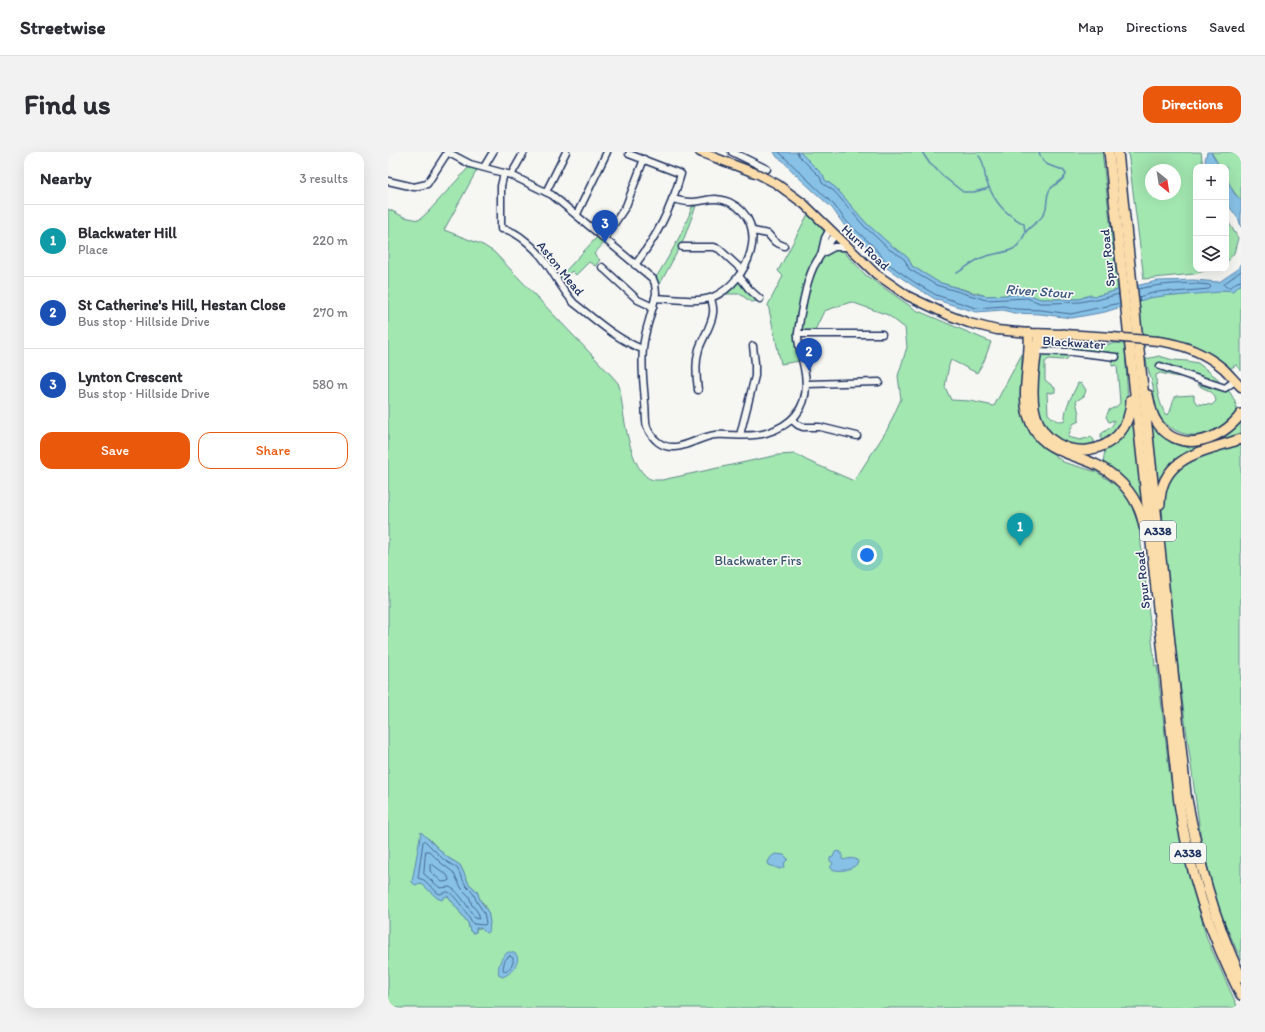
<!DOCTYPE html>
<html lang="en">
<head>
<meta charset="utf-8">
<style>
  body { margin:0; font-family:Itim,sans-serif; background:#f2f2f3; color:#2b2b33 }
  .controls { position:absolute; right:12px; top:12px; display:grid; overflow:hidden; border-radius:8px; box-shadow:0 4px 16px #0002 }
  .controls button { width:36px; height:36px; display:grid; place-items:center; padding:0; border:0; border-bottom:1px solid #e1e1e2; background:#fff; color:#2b2b33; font:20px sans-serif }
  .compass { position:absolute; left:757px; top:12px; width:36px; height:36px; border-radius:50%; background:#fff; box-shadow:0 4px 16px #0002; rotate:150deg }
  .you { position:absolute; left:479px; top:403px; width:14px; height:14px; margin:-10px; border:3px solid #fff; border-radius:50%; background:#1a73e8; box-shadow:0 0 0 6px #1a73e833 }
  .badge { display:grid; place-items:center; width:26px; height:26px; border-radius:50%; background:#ea580c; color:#fff; font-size:13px; font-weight:700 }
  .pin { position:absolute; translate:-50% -33px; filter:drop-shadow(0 1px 2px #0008) }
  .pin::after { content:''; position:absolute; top:21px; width:14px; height:12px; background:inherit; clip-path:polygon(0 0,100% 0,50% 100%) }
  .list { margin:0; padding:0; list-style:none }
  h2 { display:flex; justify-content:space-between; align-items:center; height:52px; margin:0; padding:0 16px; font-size:17px }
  h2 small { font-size:13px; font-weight:400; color:#7c7c81 }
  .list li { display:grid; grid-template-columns:26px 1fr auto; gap:12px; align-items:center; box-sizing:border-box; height:72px; padding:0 16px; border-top:1px solid #e1e1e2 }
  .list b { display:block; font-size:15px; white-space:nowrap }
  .list p { margin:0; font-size:13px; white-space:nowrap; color:#7c7c81 }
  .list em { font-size:13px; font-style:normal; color:#7c7c81 }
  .actions { display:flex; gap:8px; padding:12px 16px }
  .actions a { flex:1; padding:9px 0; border:1px solid #ea580c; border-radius:12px; text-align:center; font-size:14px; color:#ea580c }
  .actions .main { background:#ea580c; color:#fff }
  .icon { flex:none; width:22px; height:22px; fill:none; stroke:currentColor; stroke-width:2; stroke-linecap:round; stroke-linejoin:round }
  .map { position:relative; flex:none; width:853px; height:856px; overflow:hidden; border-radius:12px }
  header { display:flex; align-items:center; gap:24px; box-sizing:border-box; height:56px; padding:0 20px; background:#fff; border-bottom:1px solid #e1e1e2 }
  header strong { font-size:19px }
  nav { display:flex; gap:22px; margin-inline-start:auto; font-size:14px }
  .intro { display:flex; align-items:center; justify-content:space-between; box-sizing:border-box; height:96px; padding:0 24px }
  h1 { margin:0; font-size:28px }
  .button { padding:10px 18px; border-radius:12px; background:#ea580c; color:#fff; font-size:14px; font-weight:700 }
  main { display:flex; gap:24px; padding:0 24px }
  aside { flex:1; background:#fff; border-radius:12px; box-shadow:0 4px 16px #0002 }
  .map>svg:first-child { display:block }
  .green { fill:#a2e6b0; stroke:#5e8a87; fill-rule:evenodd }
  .water { fill:#87c1e6; stroke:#5c87b0 }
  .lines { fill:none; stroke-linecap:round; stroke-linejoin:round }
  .shore { stroke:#466994; stroke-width:1 }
  .stream { stroke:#5c87b0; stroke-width:1.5 }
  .minor-casing { stroke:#1b2f5e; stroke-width:9 }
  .major-casing { stroke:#1b2f5e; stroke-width:11 }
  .highway-casing { stroke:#1b2f5e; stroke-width:12 }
  .minor { stroke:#f6f6f2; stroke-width:6 }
  .major { stroke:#fbddab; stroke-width:8 }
  .highway { stroke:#fbddab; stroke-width:9 }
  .major-bridge-casing { stroke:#1b2f5e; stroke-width:11; stroke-linecap:butt }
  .major-bridge { stroke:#fbddab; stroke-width:8 }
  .labels { text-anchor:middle; stroke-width:3.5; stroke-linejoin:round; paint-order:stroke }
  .shield { fill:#f6f6f2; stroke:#5d6b8a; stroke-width:1 }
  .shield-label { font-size:12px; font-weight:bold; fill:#1b2f5e }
  .street-label { font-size:13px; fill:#1b2f5e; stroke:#f6f6f2 }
  .park-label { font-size:13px; fill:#36546e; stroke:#f6f6f2 }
  .water-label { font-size:14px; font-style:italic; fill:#365480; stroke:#f6f6f2 }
</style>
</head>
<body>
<header>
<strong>Streetwise</strong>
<nav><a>Map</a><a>Directions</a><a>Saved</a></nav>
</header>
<div class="intro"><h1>Find us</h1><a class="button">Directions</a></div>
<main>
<aside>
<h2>Nearby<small>3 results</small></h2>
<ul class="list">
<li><span class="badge" style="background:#0f9aa8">1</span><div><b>Blackwater Hill</b><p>Place</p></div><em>220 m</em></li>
<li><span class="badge" style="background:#1a4fb4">2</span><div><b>St Catherine's Hill, Hestan Close</b><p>Bus stop · Hillside Drive</p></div><em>270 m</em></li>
<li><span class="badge" style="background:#1a4fb4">3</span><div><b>Lynton Crescent</b><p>Bus stop · Hillside Drive</p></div><em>580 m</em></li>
</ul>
<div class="actions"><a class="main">Save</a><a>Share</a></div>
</aside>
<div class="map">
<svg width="853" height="856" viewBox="0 0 853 856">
  <rect width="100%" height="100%" fill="#f6f6f2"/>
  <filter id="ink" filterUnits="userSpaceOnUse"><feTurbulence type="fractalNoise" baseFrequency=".025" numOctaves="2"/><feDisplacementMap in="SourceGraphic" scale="8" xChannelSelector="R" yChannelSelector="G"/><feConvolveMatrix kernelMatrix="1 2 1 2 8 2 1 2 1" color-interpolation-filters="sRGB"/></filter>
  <g filter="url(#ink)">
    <g class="green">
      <polygon points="412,0 714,0 730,138 708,144 702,143 691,147 652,147 640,142 599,144 550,130 524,114 520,106 513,100 505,95 478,71 448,36 437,28 435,23"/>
      <path d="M740,0H813L815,15H808V117H823L806,122L756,127ZM763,18H787V42H763Z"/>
      <path d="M823,0H853V48C843,38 838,29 838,15H832Z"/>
      <path d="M81,15L89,18L56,78L95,93L106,100L223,223L230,231L232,237C235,258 241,322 265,328C268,328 272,328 274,328L390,303L407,302L420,309L466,329L499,278L513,247L510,224L519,195L517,176L500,163L463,150L436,159L427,178L408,180L412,209L393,212L380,153L395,124L390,119L420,62L479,124L528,158L603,190L596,209L589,221L563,208L561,213L557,235L563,248L582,249L606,254L634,202V259L650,289L675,310L709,320L732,336L740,345L751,374L767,514L769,513L781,617L803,728L819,787L850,856H0V57L16,65L31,68L40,60ZM40,686L59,705L72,713L81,732L89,739L92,748L97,753L101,765L93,776H88V780L85,781L82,779L80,771L60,744C50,746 42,736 34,732C31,730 27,730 24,730Z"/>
      <path d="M308,54L295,89L272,132L267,127C282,103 295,81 304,55Z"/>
      <polygon points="838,66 850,86 846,101 838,111"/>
      <polygon points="209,85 216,91 206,102 212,108 207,114 201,110 188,123 184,119 173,129 171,126"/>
      <polygon points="351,126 372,149 363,150 352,142 336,142"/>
      <path d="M853,132V219L848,213L840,218C825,207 812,195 794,190C781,186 767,186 754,183L749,149C760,146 776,141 786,144L835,138C841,140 849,136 853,132Z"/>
      <path d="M673,190C688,190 703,191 718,192C725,193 730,189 737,193L740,252C738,267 728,281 715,289L713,288V282C718,278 726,275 726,268L721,270L718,265L721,258L728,255L732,251L729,213L724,214V210L718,205L721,200L678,198L681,204L679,207L675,208L661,207L657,210V228L667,236V240L663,241L659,240L660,262C666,267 669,271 677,268C676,255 685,243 690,231L694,232L698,238L696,244L688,249L691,262V269L685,272L680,285L692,288L703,285L706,288V291C699,296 693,295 685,293C669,290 653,275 650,258C647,247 649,236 650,224C651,212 651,202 659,192Z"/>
      <path d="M771,204L785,208L799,209L810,211L829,226L831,230L799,222L790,225L772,221L768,223C768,236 771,250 777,262L780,263C785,256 783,250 788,244L806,243V248L810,252L824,253L828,249C826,237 817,239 809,232L830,238H840C844,242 852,258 848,263C845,269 827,279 820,281C801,288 776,278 769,258C766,251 766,242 765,234C763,225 759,217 758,207Z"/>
      <polygon points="762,263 769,274 811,291 853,268 853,282 805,299 770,340"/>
      <polygon points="746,264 756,356 715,312 717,297 733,286 744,265"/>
      <polygon points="853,289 853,808 835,767 826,742 813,687 778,428 774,352 782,322 801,307"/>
    </g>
    <g class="water">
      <polygon points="386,0 412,0 435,23 437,28 448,36 478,71 505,95 513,100 520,106 524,114 550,130 588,142 599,144 640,142 652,147 691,147 702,143 708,144 730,138 769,129 806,128 831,130 849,118 853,111 853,132 845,139 835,138 832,140 786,144 783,143 761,146 717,160 684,166 652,162 626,161 615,158 588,160 555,150 553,148 547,147 524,133 496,114 490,105 481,96 456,73 444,56 408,23 394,8 389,5"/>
      <polygon points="819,0 823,0 832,15 820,15 817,9"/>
      <polygon points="838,25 846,41 853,48 853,75 851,68 838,50"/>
      <polygon points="33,680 59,705 72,713 81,732 89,739 92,748 100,760 102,770 101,779 98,781 93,776 88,776 88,780 85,781 82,779 80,771 60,744 56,745 54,748 49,746 33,731 27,733 24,730"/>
      <path d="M451,699L454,702V706L455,708C460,707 464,705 469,708L470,711C464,718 450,721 442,716L445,711L442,709V706L445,705L447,700Z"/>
      <polygon points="387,702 396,703 400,707 397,710 396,715 392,717 381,713 380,710 383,705"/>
      <path d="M120,800C139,800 126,822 114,825L111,823C109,814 113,805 120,800Z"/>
    </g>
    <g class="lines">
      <g class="shore">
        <polyline points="391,0 446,53 459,70 484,93 499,111 526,130 548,143 588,156 616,154 627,157 653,158 683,162 732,151"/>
        <polyline points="409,0 411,4 432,25 434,31 446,39 476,74 502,98 511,103 517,108 521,117 548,133 598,148 639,146 652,151 664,151 692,150 702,148 709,148 731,142"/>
        <polyline points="853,119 837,131 836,133 838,135 843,135 849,130 853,129"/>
        <path d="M750,137C772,132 799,130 821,133L823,135L821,137L786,140C778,137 760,142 751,145"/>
        <path d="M37,689L56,708L69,716L78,734L85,741L89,750L96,761L98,771L97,773L85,772C82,766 66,741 60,740C57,740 53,742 51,742L36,728L30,726L35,690Z"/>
        <path d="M38,699H41L53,711L65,720L74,737L81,744L84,753L89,759L91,763V767L87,766C82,759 70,737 61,735C58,735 55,736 52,736L36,722Z"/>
        <polygon points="44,712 60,724 61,729 54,730 42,719 42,713"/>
        <path d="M122,804L125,806C126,812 122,818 116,819L115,817C116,812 116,806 122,804Z"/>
      </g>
      <g class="stream">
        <polyline points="534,0 542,12 546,15 556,25 575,40 586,40 601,36"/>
        <path d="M591,4C598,11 595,24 600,33C605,45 612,56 622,63C627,67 631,69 636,72L637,80"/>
        <path d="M569,121C578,116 586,108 596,105C604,102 617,101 625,97C633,93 634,86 638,80C643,73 651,70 655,63C661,54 657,48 661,39C665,31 675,31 678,22L675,18C663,13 655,15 651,0"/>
      </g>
      <defs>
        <g id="minor">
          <path d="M59,0L82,12L123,23L164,43L265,127L267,132L268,141C265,160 256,178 255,197C253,215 256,233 257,251C258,259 257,268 259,275C261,280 266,287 270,290C288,304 308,285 327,283C344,282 363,286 378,281C411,271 423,249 416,216C414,205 409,192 410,181C412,163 418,131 425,116C431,104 439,94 447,83"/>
          <polyline points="344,0 379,17"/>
          <path d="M241,2L293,22C283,57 269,84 247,113"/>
          <polyline points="96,15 105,0"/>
          <path d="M116,21L113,34V77C129,77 151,100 159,112C168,125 175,139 186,151C208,168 228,187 254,197"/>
          <polyline points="123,23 136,0"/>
          <polyline points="0,29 26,35 39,32 59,1"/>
          <polyline points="158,40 178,0"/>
          <polyline points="189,62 219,0"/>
          <polyline points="365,79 380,82 387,90 396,94"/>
          <polyline points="216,87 238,54 256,7"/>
          <polyline points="294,95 326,95 331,97 354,118"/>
          <polyline points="434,99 437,86 442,77"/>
          <polyline points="435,101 446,95 460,95"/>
          <polyline points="214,115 250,148 265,155"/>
          <polyline points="351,124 361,137 372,147"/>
          <path d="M267,146C284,147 310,151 325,145C360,130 385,71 341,50C326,43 317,50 302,50C296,50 290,48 284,47"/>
          <polyline points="410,182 494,182"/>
          <polyline points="646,199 684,200 728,205"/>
          <polyline points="772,214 837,236 847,229"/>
          <polyline points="419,232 491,230"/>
          <path d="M310,238C308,224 307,210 311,197C315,185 324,173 325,161C326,156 324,151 323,146"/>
          <polyline points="404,268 410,273 415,275 432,275 469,284"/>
          <polyline points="352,283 367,224 367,211 365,194"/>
        </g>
        <g id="major">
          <polyline points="312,0 370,22 389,32 416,52 488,122 520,144 560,163 581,171 609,178 641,181 676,182 724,185"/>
          <path d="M770,189C794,192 817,201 836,217C842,223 847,229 853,235"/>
        </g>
        <g id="highway">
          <path d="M721,0L791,651C801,718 822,783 853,843"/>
          <path d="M730,0L798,642C810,706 825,766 853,825"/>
          <path d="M641,181C643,207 633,240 640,263C651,301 681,299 711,314C734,326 752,349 756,375"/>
          <path d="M651,182C648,204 641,243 648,264C664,316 742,307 743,248"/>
          <polyline points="649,193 676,182"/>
          <path d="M760,243C762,251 763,260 767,267C787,304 833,290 853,262"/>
          <path d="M772,352C772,304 817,299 853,287"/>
        </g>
      </defs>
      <use href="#minor" class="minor-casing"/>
      <use href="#major" class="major-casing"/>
      <use href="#highway" class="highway-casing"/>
      <use href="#minor" class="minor"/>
      <use href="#major" class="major"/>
      <use href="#highway" class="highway"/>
      <defs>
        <polyline id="major-bridge" points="724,185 770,189"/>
      </defs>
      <use href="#major-bridge" class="major-bridge-casing"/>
      <use href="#major-bridge" class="major-bridge"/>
    </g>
  </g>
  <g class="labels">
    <g class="shield">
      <rect x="752" y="369" width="36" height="20" rx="3"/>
      <rect x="782" y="691" width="36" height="20" rx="3"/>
    </g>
    <g class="shield-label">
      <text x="770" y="383">A338</text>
      <text x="800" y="705">A338</text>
    </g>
    <g class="street-label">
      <text transform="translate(478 95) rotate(43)" y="5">Hurn Road</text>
      <text transform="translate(719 106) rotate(-96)" y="5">Spur Road</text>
      <text transform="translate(173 116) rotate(51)" y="5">Aston Mead</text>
      <text transform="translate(686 190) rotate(4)" y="5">Blackwater</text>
      <text transform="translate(754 428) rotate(-96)" y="5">Spur Road</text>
    </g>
    <g class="park-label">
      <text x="370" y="413">Blackwater Firs</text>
    </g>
    <g class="water-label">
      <text transform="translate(651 139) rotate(4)" y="5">River Stour</text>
    </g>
  </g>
</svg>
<div class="controls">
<button>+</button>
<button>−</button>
<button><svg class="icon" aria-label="layers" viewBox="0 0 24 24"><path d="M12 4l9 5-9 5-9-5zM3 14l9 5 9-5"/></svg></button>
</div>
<svg class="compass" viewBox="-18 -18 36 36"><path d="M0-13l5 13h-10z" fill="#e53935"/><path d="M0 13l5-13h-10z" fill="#7c7c81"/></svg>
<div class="you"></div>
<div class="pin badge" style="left:632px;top:394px;background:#0f9aa8">1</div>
<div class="pin badge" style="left:421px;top:219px;background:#1a4fb4">2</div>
<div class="pin badge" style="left:217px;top:91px;background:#1a4fb4">3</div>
</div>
</main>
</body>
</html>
